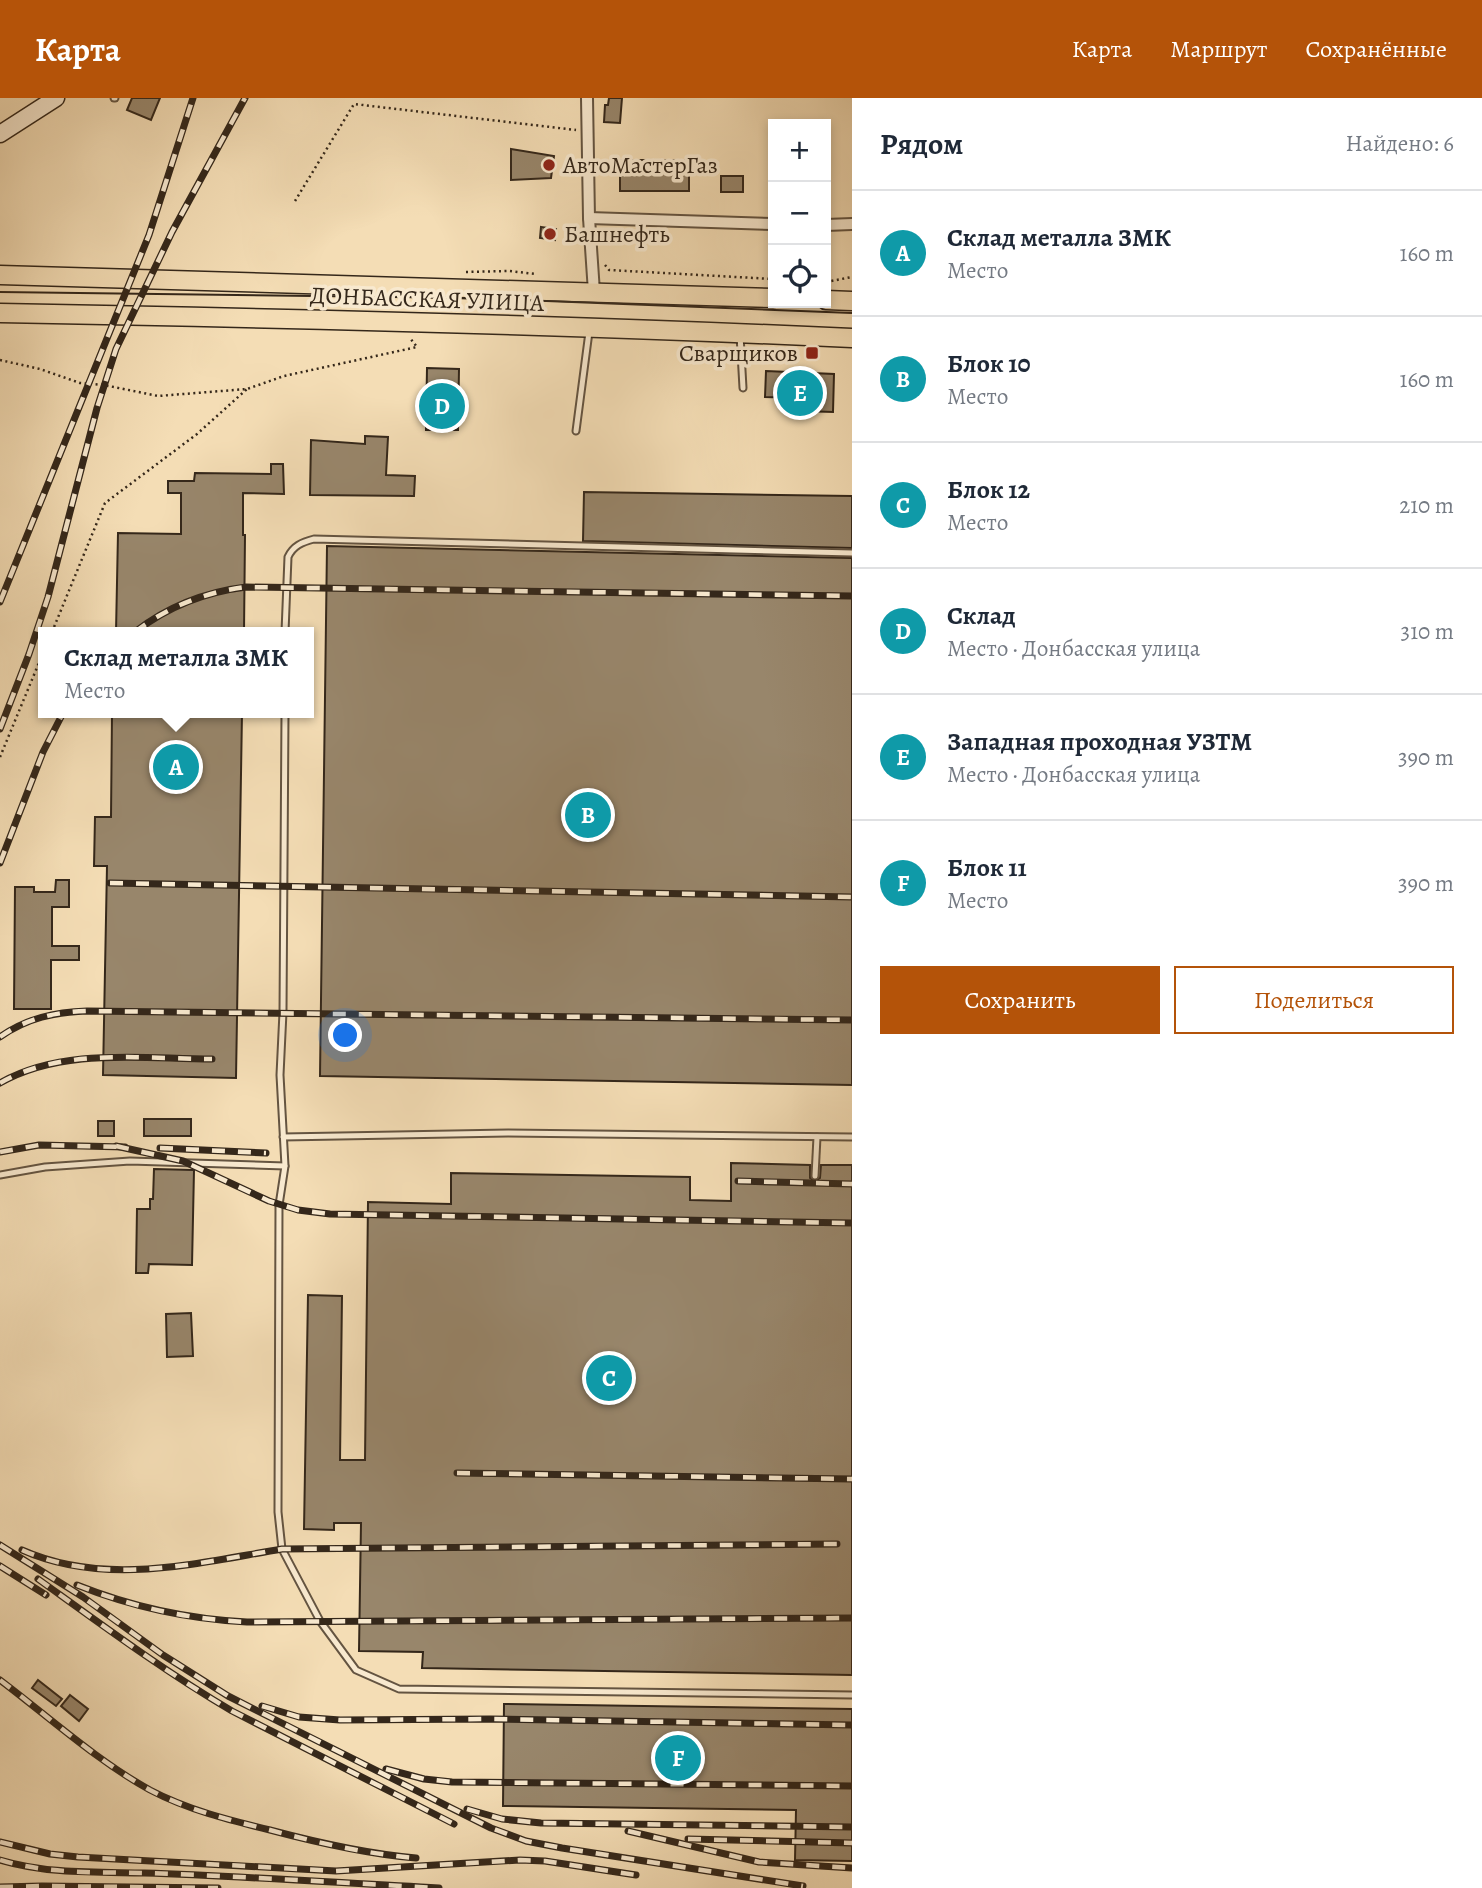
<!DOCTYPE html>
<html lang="ru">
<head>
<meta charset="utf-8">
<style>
  body { margin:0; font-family:Alegreya,serif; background:#f2f2f3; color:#1f2937 }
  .controls { position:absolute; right:21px; top:21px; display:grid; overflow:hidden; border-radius:0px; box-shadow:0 4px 10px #0003 }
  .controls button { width:63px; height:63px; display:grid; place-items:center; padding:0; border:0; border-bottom:2px solid #e0e1e3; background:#fff; color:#1f2937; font:35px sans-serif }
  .you { position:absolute; left:346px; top:938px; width:24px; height:24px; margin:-18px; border:5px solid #fff; border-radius:50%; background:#1a73e8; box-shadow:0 0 0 10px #1a73e833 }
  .badge { display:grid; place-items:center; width:46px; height:46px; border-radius:50%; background:#b45309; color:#fff; font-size:23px; font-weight:700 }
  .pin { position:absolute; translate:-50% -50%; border:4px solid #fff; box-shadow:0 2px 7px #0006 }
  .popup { position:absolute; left:38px; top:529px; width:276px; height:91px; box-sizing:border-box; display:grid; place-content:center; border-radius:0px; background:#fff; filter:drop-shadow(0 2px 5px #0005); font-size:23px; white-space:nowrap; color:#747a83 }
  .popup b { font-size:26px; color:#1f2937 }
  .popup::after { content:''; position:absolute; left:50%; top:100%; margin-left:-14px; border:14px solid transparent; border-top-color:#fff }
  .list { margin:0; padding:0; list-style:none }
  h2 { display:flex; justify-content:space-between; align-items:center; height:91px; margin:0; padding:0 28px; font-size:30px }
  h2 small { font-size:23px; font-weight:400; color:#747a83 }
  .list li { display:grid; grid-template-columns:46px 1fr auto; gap:21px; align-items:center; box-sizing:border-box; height:126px; padding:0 28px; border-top:2px solid #e0e1e3 }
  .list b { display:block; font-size:26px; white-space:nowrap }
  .list p { margin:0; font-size:23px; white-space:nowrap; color:#747a83 }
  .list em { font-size:23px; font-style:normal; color:#747a83 }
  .actions { display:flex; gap:14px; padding:21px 28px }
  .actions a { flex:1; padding:16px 0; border:2px solid #b45309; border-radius:0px; text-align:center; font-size:24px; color:#b45309 }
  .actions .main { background:#b45309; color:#fff }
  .icon { flex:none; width:38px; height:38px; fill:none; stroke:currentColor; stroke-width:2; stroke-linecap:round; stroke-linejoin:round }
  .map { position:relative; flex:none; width:852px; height:1790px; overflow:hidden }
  header { display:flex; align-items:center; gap:42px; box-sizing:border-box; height:98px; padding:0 35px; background:#b45309; color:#fff }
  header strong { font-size:33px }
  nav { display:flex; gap:38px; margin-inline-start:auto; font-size:24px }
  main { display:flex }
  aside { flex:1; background:#fff }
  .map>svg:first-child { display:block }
  .building { fill:#98866b; stroke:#34271a; stroke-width:2 }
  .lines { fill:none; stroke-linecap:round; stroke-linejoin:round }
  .lane-casing { stroke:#645441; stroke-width:9 }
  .street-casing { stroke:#645441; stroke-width:14 }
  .secondary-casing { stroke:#34271a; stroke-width:19 }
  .primary-casing { stroke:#34271a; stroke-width:21 }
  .path { stroke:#34271a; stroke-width:2.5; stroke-dasharray:2 3.5; stroke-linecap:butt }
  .lane { stroke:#f8e9cf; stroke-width:5 }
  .street { stroke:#f8e9cf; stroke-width:10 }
  .secondary { stroke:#f8e9cf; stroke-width:16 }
  .primary { stroke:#f4ddb5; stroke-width:18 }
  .tram { stroke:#34271a; stroke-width:2 }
  .rail-casing { stroke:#34271a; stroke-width:7 }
  .rail { stroke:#f8e9cf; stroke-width:4.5; stroke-dasharray:13; stroke-linecap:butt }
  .poi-dot { fill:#8f2418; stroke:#f8e9cf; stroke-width:2.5 }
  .labels { text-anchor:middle; stroke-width:7; stroke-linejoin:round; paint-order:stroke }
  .poi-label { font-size:24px; fill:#34271a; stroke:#f8e9cf; text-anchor:start }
  .street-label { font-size:24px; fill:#34271a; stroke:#f8e9cf }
</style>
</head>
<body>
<header>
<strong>Карта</strong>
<nav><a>Карта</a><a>Маршрут</a><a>Сохранённые</a></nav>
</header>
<main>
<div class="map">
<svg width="852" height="1790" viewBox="0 0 852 1790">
  <rect width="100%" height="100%" fill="#f4ddb5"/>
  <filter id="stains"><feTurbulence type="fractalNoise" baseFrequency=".00286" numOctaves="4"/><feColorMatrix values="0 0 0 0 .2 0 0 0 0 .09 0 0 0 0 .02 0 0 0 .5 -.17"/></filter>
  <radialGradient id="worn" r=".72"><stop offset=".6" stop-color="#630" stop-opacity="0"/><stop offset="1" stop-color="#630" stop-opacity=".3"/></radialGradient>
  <g class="building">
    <polygon points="132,0 160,0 151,22 127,12"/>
    <polygon points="609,0 622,0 620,25 604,24 605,7 608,7"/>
    <polygon points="511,51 554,58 551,80 511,82"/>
    <rect x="620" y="62" width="69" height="31"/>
    <rect x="721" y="78" width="22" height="16"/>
    <polygon points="541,129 556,131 555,142 540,140"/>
    <polygon points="427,270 459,271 458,332 426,332"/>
    <polygon points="766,273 834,276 833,314 801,313 801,300 765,299"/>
    <polygon points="365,338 388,339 386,377 415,378 414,398 310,397 311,342 365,346"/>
    <polygon points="271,366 283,366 284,396 243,395 243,437 245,437 244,534 116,534 118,435 181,436 181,395 168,395 168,383 194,383 195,375 271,376"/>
    <polygon points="584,394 852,398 852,450 583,443"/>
    <polygon points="327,448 852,460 852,987 320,978"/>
    <polygon points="112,615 242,615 236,980 103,977 107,768 94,768 95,719 111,719"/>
    <polygon points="56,782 69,782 69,809 52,809 52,848 79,848 79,862 51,862 51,911 14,911 15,789 34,789 34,794 55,794"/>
    <rect x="144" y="1021" width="47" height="17"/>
    <rect x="98" y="1023" width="16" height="15"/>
    <polygon points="731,1065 810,1067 810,1080 815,1083 820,1080 821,1067 852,1067 852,1577 422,1570 423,1554 359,1553 361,1425 334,1425 334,1432 304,1431 308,1197 342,1198 340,1362 365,1362 368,1104 451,1106 451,1075 690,1079 690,1102 731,1103"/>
    <polygon points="154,1071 194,1072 192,1167 149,1166 148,1175 136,1175 137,1111 150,1111 150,1101 153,1101"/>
    <polygon points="191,1215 193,1258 167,1259 166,1216"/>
    <polygon points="38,1582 62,1601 56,1608 32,1590"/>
    <polygon points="70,1597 88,1611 79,1623 61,1608"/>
    <polygon points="504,1606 852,1611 852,1763 795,1762 796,1712 503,1708"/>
  </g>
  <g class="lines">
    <defs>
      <g id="lane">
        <polyline points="114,0 115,0"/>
        <polyline points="740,237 743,290"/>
        <polyline points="576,333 589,234"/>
        <path d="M285,534L288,459C293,448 302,444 314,441L852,455"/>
        <polyline points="285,615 283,914 280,977 285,1068 279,1107 278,1414 282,1451 320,1523 356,1572 399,1591 852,1597"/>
        <polyline points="283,1039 508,1035 852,1039"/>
        <polyline points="0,1077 45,1069 130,1063 285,1068"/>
        <polyline points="815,1078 817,1039"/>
      </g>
      <g id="street">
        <polyline points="587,0 589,120 594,194"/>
        <polyline points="589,120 773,126"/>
        <polyline points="826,127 852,126"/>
      </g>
      <polyline id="secondary" points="0,36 56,0"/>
      <g id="primary">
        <polyline points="0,177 773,200"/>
        <polyline points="826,202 852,203"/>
        <path d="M0,215C284,220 568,227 852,240"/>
      </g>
    </defs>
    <use href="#lane" class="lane-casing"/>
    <use href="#street" class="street-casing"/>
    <use href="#secondary" class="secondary-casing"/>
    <use href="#primary" class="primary-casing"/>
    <g class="path">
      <polyline points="295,103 354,6 576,32"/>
      <polyline points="605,167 609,172 773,181"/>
      <polyline points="466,174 509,173 536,176"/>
      <polyline points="826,184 852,179"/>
      <polyline points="0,262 40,271 80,285 104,287 158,298 247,291 284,278 417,249 410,240"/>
      <polyline points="52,534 105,405 197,336 247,291"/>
      <polyline points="0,659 43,555"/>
    </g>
    <use href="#lane" class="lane"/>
    <use href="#street" class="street"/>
    <use href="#secondary" class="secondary"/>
    <use href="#primary" class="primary"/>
    <polyline class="tram" points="0,194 471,200 852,215"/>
    <defs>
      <g id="rail">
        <polyline points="0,504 149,137 193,0"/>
        <path d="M135,534C167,509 205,494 246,489L852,498"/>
        <polyline points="0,631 29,556 48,499 97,310 116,251 172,134 245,0"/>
        <polyline points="0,765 43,654 63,615"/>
        <polyline points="110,785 852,799"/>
        <path d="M0,939C27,920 55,914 87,913L852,922"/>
        <path d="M0,985C63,949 142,961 212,961"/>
        <polyline points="116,1048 183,1063 269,1103 298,1112 330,1116 852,1125"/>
        <polyline points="160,1050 266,1055"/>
        <polyline points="0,1054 39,1047 125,1049"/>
        <polyline points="738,1083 852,1086"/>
        <polyline points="457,1375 852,1381"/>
        <polyline points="0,1447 83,1499 163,1557 228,1598 491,1730 526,1743 562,1750 803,1788"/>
        <path d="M22,1452C105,1489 197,1465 282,1451L837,1446"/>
        <polyline points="0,1468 46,1497"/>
        <path d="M38,1481C102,1527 164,1573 232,1613L454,1726"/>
        <path d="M77,1487C132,1509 187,1521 247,1524L852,1520"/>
        <path d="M0,1582C49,1619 96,1662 150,1692C188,1712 229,1722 270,1732C319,1745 367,1756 416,1760"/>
        <polyline points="262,1608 299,1619 340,1622 490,1621 852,1627"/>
        <polyline points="386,1671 424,1681 452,1684 852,1688"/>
        <polyline points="467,1711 502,1721 541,1725 852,1729"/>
        <polyline points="628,1733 759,1764 852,1770"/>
        <polyline points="688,1741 852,1745"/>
        <polyline points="0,1744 50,1756 78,1759 336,1773 520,1762 545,1763 636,1777"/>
        <path d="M0,1762C47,1776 96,1774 144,1775C242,1778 341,1785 439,1790"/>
        <polyline points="0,1789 42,1788 218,1790"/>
      </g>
    </defs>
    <use href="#rail" class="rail-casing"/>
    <use href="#rail" class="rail"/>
  </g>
  <g class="poi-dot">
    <circle cx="549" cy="67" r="7"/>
    <circle cx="550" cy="136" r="7"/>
    <rect x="805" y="248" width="14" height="14" rx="3.5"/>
  </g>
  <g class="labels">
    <g class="poi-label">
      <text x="563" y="75">АвтоМастерГаз</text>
      <text x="564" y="144">Башнефть</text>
      <text x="798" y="263" text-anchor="end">Сварщиков</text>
    </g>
    <g class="street-label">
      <text transform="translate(427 201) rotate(2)" y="8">ДОНБАССКАЯ УЛИЦА</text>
    </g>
  </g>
  <rect width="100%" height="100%" filter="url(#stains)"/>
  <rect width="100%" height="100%" fill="url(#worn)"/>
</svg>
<div class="controls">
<button>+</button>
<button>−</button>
<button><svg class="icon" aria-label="locate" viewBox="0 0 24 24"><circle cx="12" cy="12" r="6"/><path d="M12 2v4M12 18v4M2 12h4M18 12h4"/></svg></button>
</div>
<div class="you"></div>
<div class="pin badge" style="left:176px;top:669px;background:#0f9aa8">A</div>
<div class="popup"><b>Склад металла ЗМК</b>Место</div>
<div class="pin badge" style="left:588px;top:717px;background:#0f9aa8">B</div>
<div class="pin badge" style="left:609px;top:1280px;background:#0f9aa8">C</div>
<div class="pin badge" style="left:442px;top:308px;background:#0f9aa8">D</div>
<div class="pin badge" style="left:800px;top:295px;background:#0f9aa8">E</div>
<div class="pin badge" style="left:678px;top:1660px;background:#0f9aa8">F</div>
</div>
<aside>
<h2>Рядом<small>Найдено: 6</small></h2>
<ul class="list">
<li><span class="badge" style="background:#0f9aa8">A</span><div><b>Склад металла ЗМК</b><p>Место</p></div><em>160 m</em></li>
<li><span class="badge" style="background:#0f9aa8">B</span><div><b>Блок 10</b><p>Место</p></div><em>160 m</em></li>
<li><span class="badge" style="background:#0f9aa8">C</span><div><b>Блок 12</b><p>Место</p></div><em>210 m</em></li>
<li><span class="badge" style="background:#0f9aa8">D</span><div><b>Склад</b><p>Место · Донбасская улица</p></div><em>310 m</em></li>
<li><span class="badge" style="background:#0f9aa8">E</span><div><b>Западная проходная УЗТМ</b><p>Место · Донбасская улица</p></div><em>390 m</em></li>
<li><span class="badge" style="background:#0f9aa8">F</span><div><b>Блок 11</b><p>Место</p></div><em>390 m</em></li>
</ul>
<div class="actions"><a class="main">Сохранить</a><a>Поделиться</a></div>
</aside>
</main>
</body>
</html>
